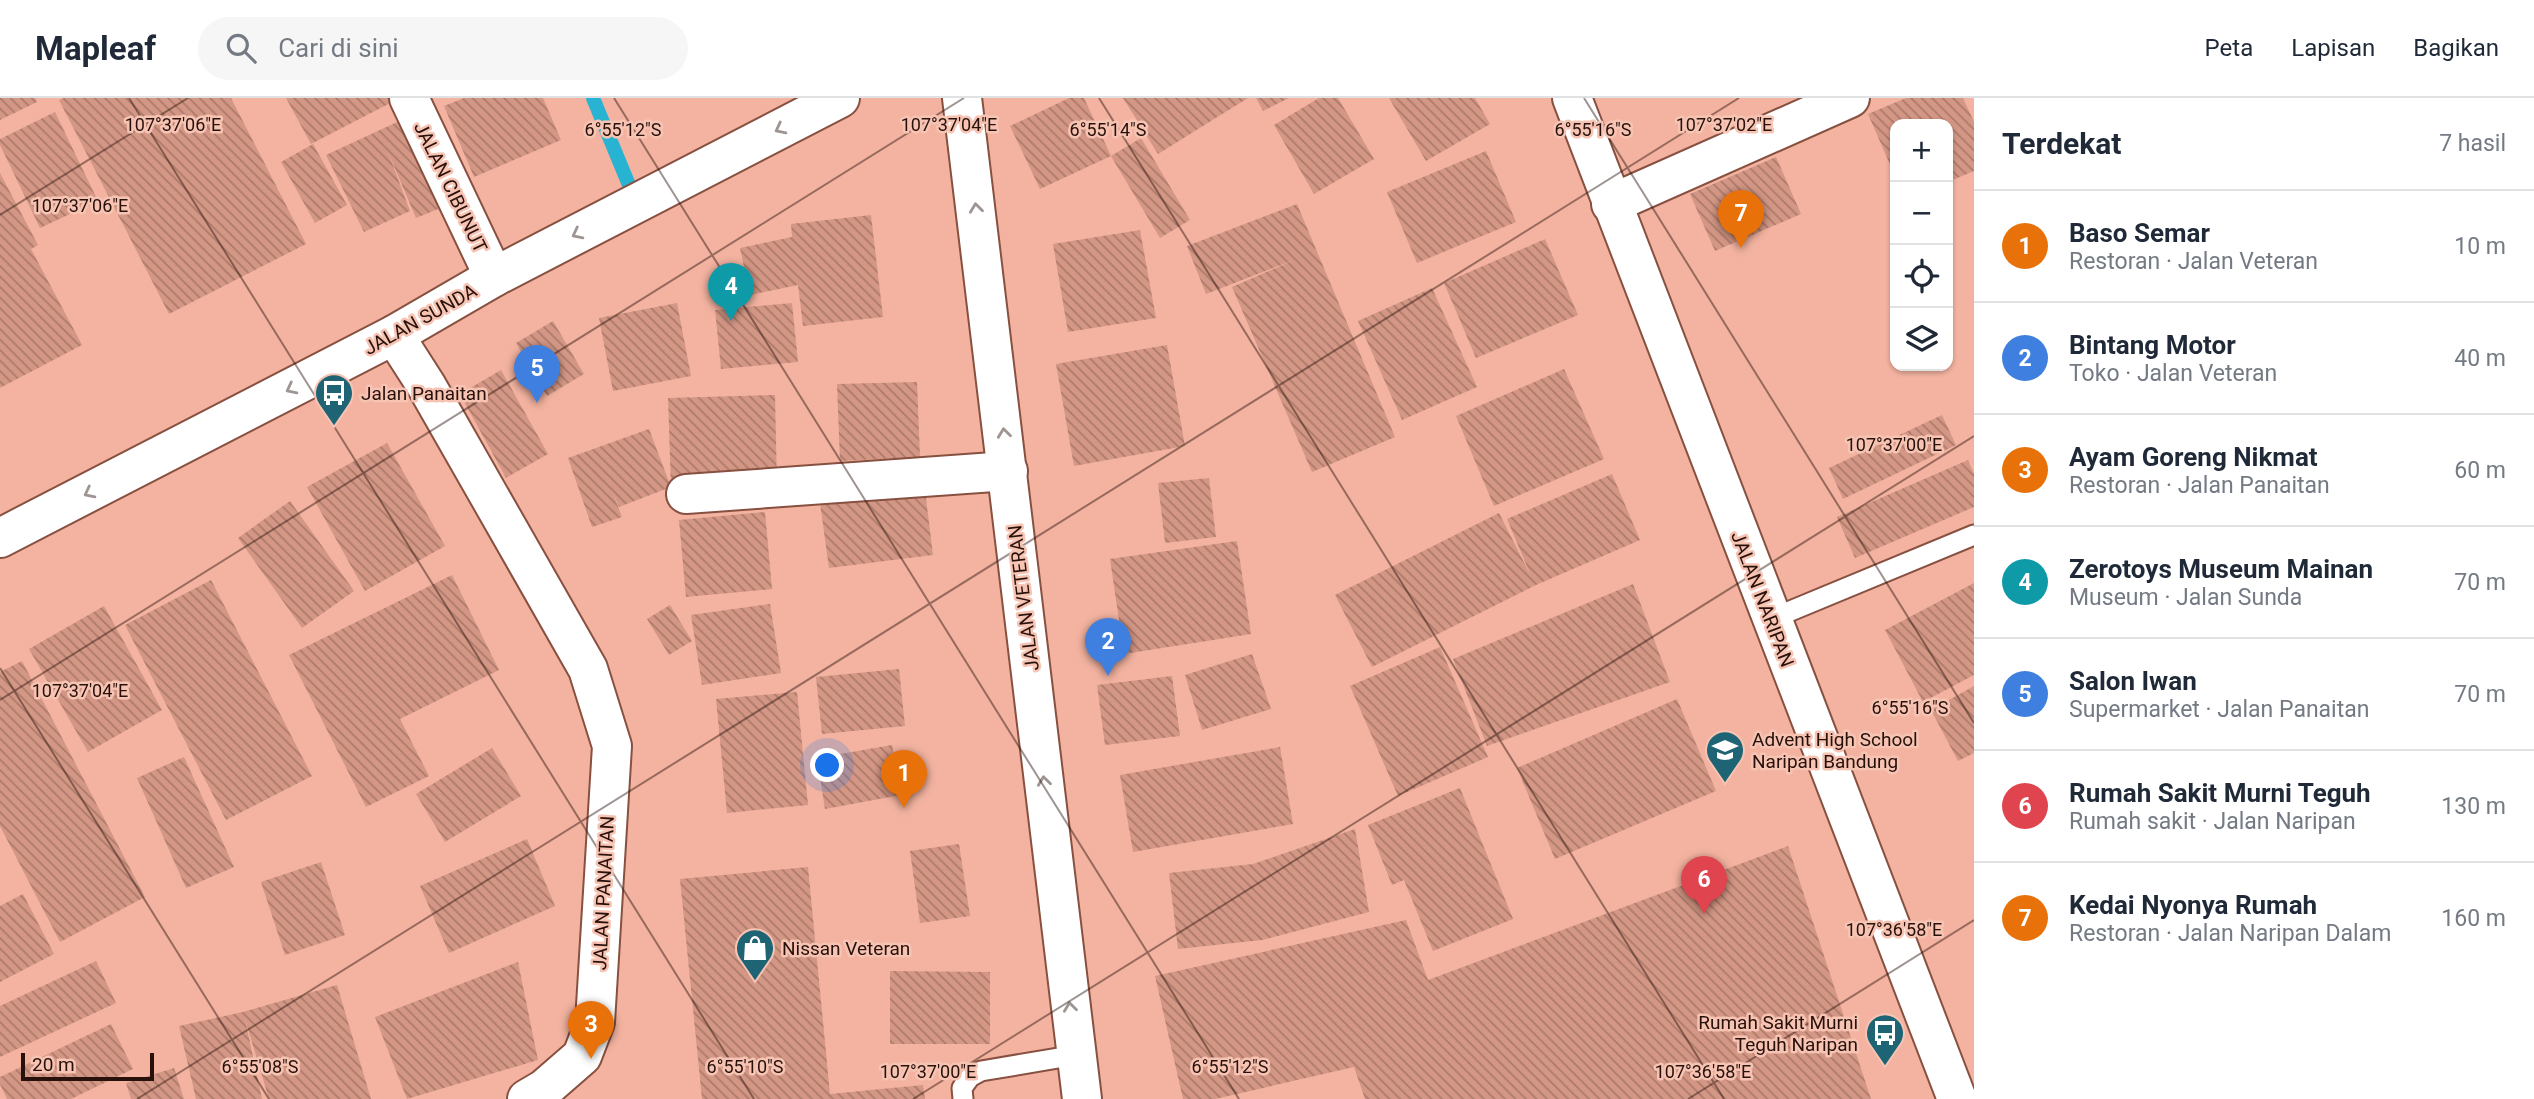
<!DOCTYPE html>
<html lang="id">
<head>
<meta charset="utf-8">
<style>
  body { margin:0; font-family:Roboto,sans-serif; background:#f6f6f7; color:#1f2937 }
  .controls { position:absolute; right:21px; top:21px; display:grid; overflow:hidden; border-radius:14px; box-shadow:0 2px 5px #0004 }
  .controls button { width:63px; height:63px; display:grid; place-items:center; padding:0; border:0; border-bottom:2px solid #e0e1e3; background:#fff; color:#1f2937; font:35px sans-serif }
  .scale { position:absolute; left:21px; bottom:18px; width:133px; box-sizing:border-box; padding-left:7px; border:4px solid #28110b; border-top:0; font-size:19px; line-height:24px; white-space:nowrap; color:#28110b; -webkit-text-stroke:5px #f7c4b4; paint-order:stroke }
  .you { position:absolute; left:828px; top:668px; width:24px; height:24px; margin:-18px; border:5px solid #fff; border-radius:50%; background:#1a73e8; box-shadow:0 0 0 10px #1a73e833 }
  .badge { display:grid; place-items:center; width:46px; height:46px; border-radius:50%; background:#0b8043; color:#fff; font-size:23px; font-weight:700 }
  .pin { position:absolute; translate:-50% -58px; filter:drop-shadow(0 2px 4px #0008) }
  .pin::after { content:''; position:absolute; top:37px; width:24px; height:21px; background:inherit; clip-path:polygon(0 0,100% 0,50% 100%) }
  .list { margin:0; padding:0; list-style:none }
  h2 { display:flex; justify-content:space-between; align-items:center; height:91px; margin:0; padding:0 28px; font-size:30px }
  h2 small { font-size:23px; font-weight:400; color:#747a83 }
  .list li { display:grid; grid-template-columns:46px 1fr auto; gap:21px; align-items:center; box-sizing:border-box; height:112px; padding:0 28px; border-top:2px solid #e0e1e3 }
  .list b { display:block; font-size:26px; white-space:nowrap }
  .list p { margin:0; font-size:23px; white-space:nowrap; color:#747a83 }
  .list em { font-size:23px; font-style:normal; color:#747a83 }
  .icon { flex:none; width:38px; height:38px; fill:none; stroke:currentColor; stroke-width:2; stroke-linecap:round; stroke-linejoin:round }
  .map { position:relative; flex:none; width:1974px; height:1001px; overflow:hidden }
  header { display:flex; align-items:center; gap:42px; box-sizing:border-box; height:98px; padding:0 35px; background:#fff; border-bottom:2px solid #e0e1e3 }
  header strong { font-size:33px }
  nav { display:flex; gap:38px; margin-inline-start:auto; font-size:24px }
  .search { width:490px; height:63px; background:#f6f6f7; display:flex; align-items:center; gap:18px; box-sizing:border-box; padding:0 24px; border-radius:38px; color:#747a83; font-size:26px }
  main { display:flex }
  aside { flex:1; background:#fff }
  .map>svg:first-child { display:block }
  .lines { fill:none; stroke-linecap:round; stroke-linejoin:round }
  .stream { stroke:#28b3d2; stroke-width:14 }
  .building { fill:url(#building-back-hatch) }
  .service-casing { stroke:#875040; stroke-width:23 }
  .minor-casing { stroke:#875040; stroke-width:42 }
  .tertiary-casing { stroke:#875040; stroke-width:42 }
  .secondary-casing { stroke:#875040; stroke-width:42 }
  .service { stroke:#fff; stroke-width:19 }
  .minor { stroke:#fff; stroke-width:38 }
  .tertiary { stroke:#fff; stroke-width:38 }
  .secondary { stroke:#fff; stroke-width:38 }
  .oneway { stroke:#9e9491 }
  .ticks { fill:none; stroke:#28110b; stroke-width:2; stroke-opacity:0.45 }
  .labels { text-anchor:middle; stroke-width:5; stroke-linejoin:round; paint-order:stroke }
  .street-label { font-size:19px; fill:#28110b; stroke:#f7c4b4 }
  .poi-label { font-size:19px; fill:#28110b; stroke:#f7c4b4; text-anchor:start }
  .ticks-label { font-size:18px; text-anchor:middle; fill:#28110b; stroke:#f7c4b4; stroke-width:5; stroke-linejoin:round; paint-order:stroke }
</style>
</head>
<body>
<header>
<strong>Mapleaf</strong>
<div class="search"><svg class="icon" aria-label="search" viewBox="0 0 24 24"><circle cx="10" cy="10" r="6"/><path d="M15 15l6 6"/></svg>Cari di sini</div>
<nav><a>Peta</a><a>Lapisan</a><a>Bagikan</a></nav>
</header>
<main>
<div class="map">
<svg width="1974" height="1001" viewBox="0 0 1974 1001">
  <defs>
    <pattern id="building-back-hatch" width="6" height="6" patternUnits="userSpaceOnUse" patternTransform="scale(1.75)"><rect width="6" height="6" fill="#d49785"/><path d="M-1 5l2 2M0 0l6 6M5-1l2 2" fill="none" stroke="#ac7a6b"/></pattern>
  </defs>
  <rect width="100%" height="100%" fill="#f3b3a0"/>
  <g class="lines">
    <polyline class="stream" points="593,0 629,87"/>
  </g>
  <g class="building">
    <polygon points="0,0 35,0 37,4 0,22"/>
    <polygon points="64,0 231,0 306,146 169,216 59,2"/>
    <polygon points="286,0 400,0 311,46"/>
    <polygon points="464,0 543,0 561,42 474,79 444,8"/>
    <polygon points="1069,0 1084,0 1111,58 1040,91 1010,28"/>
    <polygon points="1123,0 1248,0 1158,56"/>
    <polygon points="1256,0 1289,0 1263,13"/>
    <polygon points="1319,0 1338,0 1374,61 1314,96 1274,27"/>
    <polygon points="1389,0 1475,0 1490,26 1426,63"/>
    <polygon points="1906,0 1963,0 1974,24 1974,73 1948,84 1948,26 1895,26 1895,78 1868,16"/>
    <polygon points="55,14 98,103 40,130 0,47 0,41"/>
    <polygon points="410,18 448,107 416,120 388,54 410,113 364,134 326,57"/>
    <polygon points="1141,40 1190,122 1160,140 1111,58"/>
    <polygon points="313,46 347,107 315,125 281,64"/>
    <polygon points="1486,53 1516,124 1417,165 1387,94"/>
    <polygon points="1776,59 1801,116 1715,153 1690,96"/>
    <polygon points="0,75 38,147 31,151 82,247 0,290"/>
    <polygon points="1297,106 1395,339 1312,374 1232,189 1294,162 1206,196 1187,148"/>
    <polygon points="871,117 883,219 803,228 798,187 750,197 740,150 792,139 791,126"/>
    <polygon points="1140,132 1156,220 1068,234 1053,146"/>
    <polygon points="1545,141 1578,217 1476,260 1444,185"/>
    <polygon points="1432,190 1477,289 1402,322 1358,223"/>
    <polygon points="677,205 691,278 613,293 599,220"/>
    <polygon points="792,205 798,264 721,271 715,212"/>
    <polygon points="553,223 584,276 547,298 516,245"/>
    <polygon points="1167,247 1185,348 1074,368 1056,266"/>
    <polygon points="1564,271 1604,361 1494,408 1456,318"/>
    <polygon points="501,272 548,356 506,380 460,296"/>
    <polygon points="917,284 920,359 840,363 837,286"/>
    <polygon points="775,297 777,387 671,389 668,300"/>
    <polygon points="1942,317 1956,347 1843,401 1829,370"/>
    <polygon points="649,331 671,389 619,409 611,390 622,419 592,429 568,360"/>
    <polygon points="387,345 445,448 365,493 307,389"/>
    <polygon points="1968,362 1974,376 1974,409 1855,460 1837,419"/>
    <polygon points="1612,376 1640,442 1536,487 1372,569 1335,497 1499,415 1531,478 1507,421"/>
    <polygon points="1209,380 1216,439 1165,445 1158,385"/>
    <polygon points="925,392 933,457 829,470 820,405"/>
    <polygon points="290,403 354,493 302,530 238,440"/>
    <polygon points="765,414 772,491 686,499 679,422"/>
    <polygon points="1237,443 1251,536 1124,556 1110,461"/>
    <polygon points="452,477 499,572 400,621 429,678 366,709 289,557"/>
    <polygon points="211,482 312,678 226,722 125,527"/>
    <polygon points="1974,485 1974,577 1923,604 1885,532"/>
    <polygon points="1633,486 1670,584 1487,648 1453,561"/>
    <polygon points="770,506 781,575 702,587 691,517"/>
    <polygon points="670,507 692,543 669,557 647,521"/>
    <polygon points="104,508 162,612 88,654 29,551"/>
    <polygon points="1440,549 1488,659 1398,698 1350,588"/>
    <polygon points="1252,556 1271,611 1202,632 1185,577"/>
    <polygon points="22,563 145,799 60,844 0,728 0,574"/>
    <polygon points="899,571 905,628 822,636 816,579"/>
    <polygon points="1172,578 1180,638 1105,647 1097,587"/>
    <polygon points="1974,588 1974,655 1958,663 1931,612"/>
    <polygon points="797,594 808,707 727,715 716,601"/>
    <polygon points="1677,601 1716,693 1555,761 1517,670"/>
    <polygon points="892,647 901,697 825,711 817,660"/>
    <polygon points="1280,649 1293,726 1133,754 1120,677"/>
    <polygon points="492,650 521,698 445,744 416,696"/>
    <polygon points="184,659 234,769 186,790 137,680"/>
    <polygon points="1460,690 1513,821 1433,853 1404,782 1392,787 1368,727"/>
    <polygon points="1355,731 1369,814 1262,842 1178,851 1169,775 1253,766"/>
    <polygon points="527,741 555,808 449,855 420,788"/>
    <polygon points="959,746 970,818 920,825 910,753"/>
    <polygon points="1788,748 1871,1001 1365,1001 1354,969 1215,1001 1183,1001 1155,878 1406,822 1428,882"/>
    <polygon points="321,764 345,837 285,857 261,784"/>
    <polygon points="808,769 830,996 923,987 925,1001 702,1001 680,781"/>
    <polygon points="23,796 54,856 0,884 0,808"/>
    <polygon points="96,863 116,905 0,959 0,908"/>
    <polygon points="518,864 538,962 407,1001 375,919"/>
    <polygon points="890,873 990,874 990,946 890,946"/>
    <polygon points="337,887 371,1001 269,1001 245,921 262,1001 196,1001 179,928 243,914"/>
    <polygon points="111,926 133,971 71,1001 7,1001 0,986 0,979"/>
    <polygon points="174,970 184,1001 131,1001 126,985"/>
  </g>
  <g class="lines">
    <defs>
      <g id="service">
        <polyline points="1771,521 1974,437"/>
        <polyline points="963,1001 962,990 970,979 981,973 1076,957"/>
      </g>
      <g id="minor">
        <polyline points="409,0 494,179"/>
        <polyline points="1611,106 1850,0"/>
        <polyline points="394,237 426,287 588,571 612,648 595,924 582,958 544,991 527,1001"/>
        <polyline points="686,396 1008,373"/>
      </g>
      <polyline id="tertiary" points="0,440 394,237 494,179 840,0"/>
      <g id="secondary">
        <polyline points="962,0 1082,1001"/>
        <polyline points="1572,0 1957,1001"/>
      </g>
    </defs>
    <use href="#service" class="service-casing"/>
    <use href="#minor" class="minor-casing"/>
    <use href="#tertiary" class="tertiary-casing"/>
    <use href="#secondary" class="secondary-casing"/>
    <use href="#service" class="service"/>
    <use href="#minor" class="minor"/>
    <use href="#tertiary" class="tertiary"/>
    <use href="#secondary" class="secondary"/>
  </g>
  <defs><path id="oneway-chevron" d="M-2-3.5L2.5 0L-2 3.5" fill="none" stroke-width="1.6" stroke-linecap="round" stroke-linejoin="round" transform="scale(1.75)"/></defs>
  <g class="oneway">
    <use href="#oneway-chevron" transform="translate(780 31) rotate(153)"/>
    <use href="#oneway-chevron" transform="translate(976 110) rotate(-97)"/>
    <use href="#oneway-chevron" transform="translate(577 136) rotate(153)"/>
    <use href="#oneway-chevron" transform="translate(291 291) rotate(153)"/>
    <use href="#oneway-chevron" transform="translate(1004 335) rotate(-97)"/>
    <use href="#oneway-chevron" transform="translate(89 395) rotate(153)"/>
    <use href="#oneway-chevron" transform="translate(1044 683) rotate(-97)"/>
    <use href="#oneway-chevron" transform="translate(1070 909) rotate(-97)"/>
  </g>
  <path class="ticks" d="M129,0L754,1001M614,0L1239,1001M1099,0L1724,1001M1584,0L1974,625M0,117L188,0M0,570L269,1001M0,602L964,0M137,1001L1739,0M913,1001L1974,338M1688,1001L1974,822"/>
  <defs>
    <symbol id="bus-pin" viewBox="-11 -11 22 30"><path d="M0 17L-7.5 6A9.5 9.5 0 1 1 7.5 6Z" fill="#1e6474" stroke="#f7c4b4"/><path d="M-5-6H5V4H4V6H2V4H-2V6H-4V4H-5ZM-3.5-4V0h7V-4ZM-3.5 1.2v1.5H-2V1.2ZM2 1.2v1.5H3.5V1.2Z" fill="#fff"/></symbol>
    <symbol id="school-pin" viewBox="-11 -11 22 30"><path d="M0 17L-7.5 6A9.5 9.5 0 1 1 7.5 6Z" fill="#1e6474" stroke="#f7c4b4"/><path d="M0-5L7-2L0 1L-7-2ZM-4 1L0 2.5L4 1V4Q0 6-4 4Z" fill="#fff"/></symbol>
    <symbol id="shop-pin" viewBox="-11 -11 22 30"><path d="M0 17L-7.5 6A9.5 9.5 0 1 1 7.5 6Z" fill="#1e6474" stroke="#f7c4b4"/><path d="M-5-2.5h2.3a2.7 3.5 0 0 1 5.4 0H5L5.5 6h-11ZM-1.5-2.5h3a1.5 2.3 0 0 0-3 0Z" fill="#fff"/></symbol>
  </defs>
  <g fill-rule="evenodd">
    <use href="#bus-pin" x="312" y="273" width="44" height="60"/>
    <use href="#school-pin" x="1703" y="630" width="44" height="60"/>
    <use href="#shop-pin" x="733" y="828" width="44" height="60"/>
    <use href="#bus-pin" x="1863" y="913" width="44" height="60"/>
  </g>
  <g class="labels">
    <g class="street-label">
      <text transform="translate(451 89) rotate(64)" y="7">JALAN CIBUNUT</text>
      <text transform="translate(420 221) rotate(-29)" y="7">JALAN SUNDA</text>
      <text transform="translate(1023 500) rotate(-97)" y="7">JALAN VETERAN</text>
      <text transform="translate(1763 501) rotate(69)" y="7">JALAN NARIPAN</text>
      <text transform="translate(603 795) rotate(-87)" y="7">JALAN PANAITAN</text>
    </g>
    <g class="poi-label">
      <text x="361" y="302">Jalan Panaitan</text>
      <text x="1752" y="648">Advent High School<tspan x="1752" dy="22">Naripan Bandung</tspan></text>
      <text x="782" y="857">Nissan Veteran</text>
      <text x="1858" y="931" text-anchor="end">Rumah Sakit Murni<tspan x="1858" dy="22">Teguh Naripan</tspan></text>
    </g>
  </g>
  <g class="ticks-label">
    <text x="173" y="33">107°37'06"E</text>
    <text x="949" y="33">107°37'04"E</text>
    <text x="1724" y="33">107°37'02"E</text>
    <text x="623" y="38">6°55'12"S</text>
    <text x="1108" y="38">6°55'14"S</text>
    <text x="1593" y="38">6°55'16"S</text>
    <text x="80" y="114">107°37'06"E</text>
    <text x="1894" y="353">107°37'00"E</text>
    <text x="80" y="599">107°37'04"E</text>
    <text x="1910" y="616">6°55'16"S</text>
    <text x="1894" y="838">107°36'58"E</text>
    <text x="260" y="975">6°55'08"S</text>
    <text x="745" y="975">6°55'10"S</text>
    <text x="1230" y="975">6°55'12"S</text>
    <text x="928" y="980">107°37'00"E</text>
    <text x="1703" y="980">107°36'58"E</text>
  </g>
</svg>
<div class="controls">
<button>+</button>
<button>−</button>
<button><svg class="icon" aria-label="locate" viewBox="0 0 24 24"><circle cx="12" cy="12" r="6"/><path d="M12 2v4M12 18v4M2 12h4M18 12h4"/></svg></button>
<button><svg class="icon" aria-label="layers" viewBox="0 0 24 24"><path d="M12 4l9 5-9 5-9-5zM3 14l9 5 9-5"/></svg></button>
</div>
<div class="scale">20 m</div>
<div class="you"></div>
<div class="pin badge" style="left:904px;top:710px;background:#e8710a">1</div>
<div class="pin badge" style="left:1108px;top:578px;background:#3f7fe0">2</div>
<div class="pin badge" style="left:591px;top:961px;background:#e8710a">3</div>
<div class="pin badge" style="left:731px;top:223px;background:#0f9aa8">4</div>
<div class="pin badge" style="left:537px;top:305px;background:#3f7fe0">5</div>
<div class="pin badge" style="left:1704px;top:816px;background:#e0444e">6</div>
<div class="pin badge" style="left:1741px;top:150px;background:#e8710a">7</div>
</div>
<aside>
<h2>Terdekat<small>7 hasil</small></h2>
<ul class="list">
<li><span class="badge" style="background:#e8710a">1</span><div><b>Baso Semar</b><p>Restoran · Jalan Veteran</p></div><em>10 m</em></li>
<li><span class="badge" style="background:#3f7fe0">2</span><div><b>Bintang Motor</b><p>Toko · Jalan Veteran</p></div><em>40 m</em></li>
<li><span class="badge" style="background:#e8710a">3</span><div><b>Ayam Goreng Nikmat</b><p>Restoran · Jalan Panaitan</p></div><em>60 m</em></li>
<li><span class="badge" style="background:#0f9aa8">4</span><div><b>Zerotoys Museum Mainan</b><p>Museum · Jalan Sunda</p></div><em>70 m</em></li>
<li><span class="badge" style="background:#3f7fe0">5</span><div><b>Salon Iwan</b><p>Supermarket · Jalan Panaitan</p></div><em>70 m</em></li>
<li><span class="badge" style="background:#e0444e">6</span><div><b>Rumah Sakit Murni Teguh</b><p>Rumah sakit · Jalan Naripan</p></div><em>130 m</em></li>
<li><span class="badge" style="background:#e8710a">7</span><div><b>Kedai Nyonya Rumah</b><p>Restoran · Jalan Naripan Dalam</p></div><em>160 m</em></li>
</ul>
</aside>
</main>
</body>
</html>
